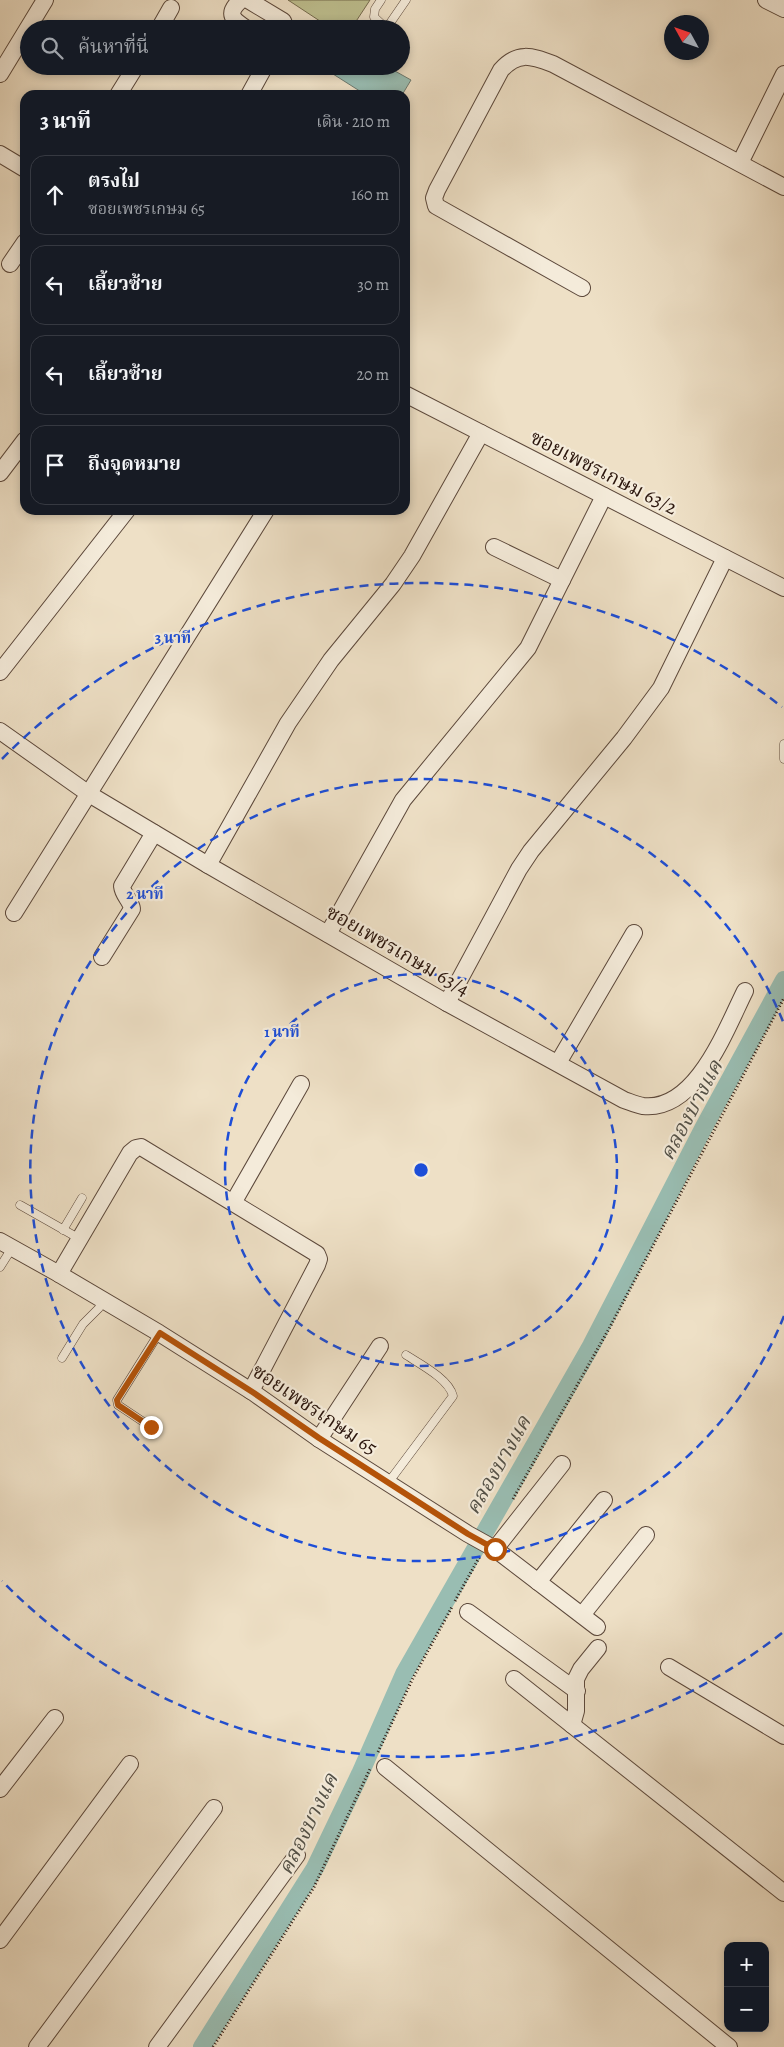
<!DOCTYPE html>
<html lang="th">
<head>
<meta charset="utf-8">
<style>
  body { margin:0; font-family:Alegreya,"Noto Serif Thai",serif; background:#242831; color:#f1f3f6 }
  .controls { position:absolute; right:15px; bottom:15px; display:grid; overflow:hidden; border-radius:10px; box-shadow:0 2px 8px #0003 }
  .controls button { width:45px; height:45px; display:grid; place-items:center; padding:0; border:0; border-bottom:1px solid #363941; background:#171b24; color:#f1f3f6; font:25px sans-serif }
  .compass { position:absolute; left:664px; top:15px; width:45px; height:45px; border-radius:50%; background:#171b24; box-shadow:0 2px 8px #0003; rotate:310deg }
  .stop { position:absolute; width:15px; height:15px; margin:-11px; border:4px solid #b45309; border-radius:50%; background:#fff }
  .stop.end { background:#b45309; border-color:#fff; box-shadow:0 1px 5px #0008 }
  .list { margin:0; padding:0; list-style:none }
  h2 { display:flex; justify-content:space-between; align-items:center; height:65px; margin:0; padding:0 20px; font-size:21px }
  h2 small { font-size:16px; font-weight:400; color:#9ea1a6 }
  .list li { display:grid; grid-template-columns:32px 1fr auto; gap:15px; align-items:center; box-sizing:border-box; height:80px; margin:0 10px 10px; padding:0 10px; border:1px solid #363941; border-radius:15px }
  .list b { display:block; font-size:19px; white-space:nowrap }
  .list p { margin:0; font-size:16px; white-space:nowrap; color:#9ea1a6 }
  .list em { font-size:16px; font-style:normal; color:#9ea1a6 }
  .icon { flex:none; width:28px; height:28px; fill:none; stroke:currentColor; stroke-width:2; stroke-linecap:round; stroke-linejoin:round }
  .map { position:relative; flex:none; width:784px; height:2047px; overflow:hidden }
  .search { position:absolute; background:#171b24; box-shadow:0 2px 8px #0003; left:20px; top:20px; width:390px; height:55px; display:flex; align-items:center; gap:12px; box-sizing:border-box; padding:0 18px; border-radius:28px; color:#9ea1a6; font-size:19px }
  .panel { position:absolute; background:#171b24; box-shadow:0 2px 8px #0003; left:20px; top:90px; width:390px; height:425px; border-radius:15px }
  .map>svg:first-child { display:block }
  .green { fill:#bfc191; stroke:#756c4f }
  .water { fill:#99bdb2; stroke:#6d7a70 }
  .lines { fill:none; stroke-linecap:round; stroke-linejoin:round }
  .canal { stroke:#99bdb2; stroke-width:18 }
  .lane-casing { stroke:#5c483b; stroke-width:9 }
  .street-casing { stroke:#5c483b; stroke-width:18 }
  .path { stroke:#2b160d; stroke-width:3; stroke-dasharray:1 2.5; stroke-linecap:butt }
  .lane { stroke:#f4ebda; stroke-width:8 }
  .street { stroke:#f4ebda; stroke-width:16 }
  .route { stroke:#b45309; stroke-width:6 }
  .ring { fill:none; stroke:#1d4ed8; stroke-width:2.5; stroke-dasharray:9 6 }
  .labels { text-anchor:middle; stroke-width:4.5; stroke-linejoin:round; paint-order:stroke }
  .street-label { font-size:20px; fill:#2b160d; stroke:#f4ebda }
  .water-label { font-size:21px; font-style:italic; fill:#525047; stroke:#f4ebda }
  .centre { fill:#1d4ed8; stroke:#f4ebda; stroke-width:2.5 }
  .ring-label { font-size:15px; text-anchor:middle; font-weight:bold; fill:#1d4ed8; stroke:#f4ebda; stroke-width:4.5; stroke-linejoin:round; paint-order:stroke }
</style>
</head>
<body>
<div class="map">
<svg width="784" height="2047" viewBox="0 0 784 2047">
  <rect width="100%" height="100%" fill="#eee0c6"/>
  <filter id="stains"><feTurbulence type="fractalNoise" baseFrequency=".004" numOctaves="4"/><feColorMatrix values="0 0 0 0 .2 0 0 0 0 .09 0 0 0 0 .02 0 0 0 .5 -.17"/></filter>
  <radialGradient id="worn" r=".72"><stop offset=".6" stop-color="#630" stop-opacity="0"/><stop offset="1" stop-color="#630" stop-opacity=".3"/></radialGradient>
  <polygon class="green" points="288,0 370,0 351,29 332,29"/>
  <polygon class="water" points="338,66 386,66 411,80 402,95 366,95 333,74"/>
  <g class="lines">
    <polyline class="canal" points="202,2047 315,1868 360,1774 404,1674 591,1346 704,1127 784,980"/>
    <defs>
      <g id="lane">
        <polyline points="381,0 375,9 374,17 386,28"/>
        <polyline points="386,29 406,0"/>
        <polyline points="784,744 784,759"/>
        <polyline points="20,1205 80,1239"/>
        <polyline points="63,1230 82,1198"/>
        <polyline points="0,1267 12,1248"/>
        <polyline points="62,1358 83,1324 99,1308 102,1300"/>
        <polyline points="151,1427 118,1405 117,1400 159,1333"/>
        <path d="M388,1483L453,1396C449,1379 420,1364 406,1355"/>
      </g>
      <g id="street">
        <path d="M241,0C225,14 233,20 247,29"/>
        <polyline points="248,0 283,21 286,29"/>
        <polyline points="766,0 784,9"/>
        <polyline points="159,29 171,8"/>
        <polyline points="0,74 45,0"/>
        <polyline points="118,95 136,66"/>
        <polyline points="249,95 265,66"/>
        <polyline points="0,154 25,169"/>
        <polyline points="740,163 784,74"/>
        <polyline points="10,264 25,242"/>
        <path d="M582,288L436,206L434,198L437,190L501,70C518,51 531,56 553,64L784,187"/>
        <polyline points="405,394 784,588"/>
        <polyline points="0,473 25,440"/>
        <polyline points="494,547 562,580"/>
        <polyline points="0,672 127,510"/>
        <path d="M0,731L89,794L208,865L447,1003L624,1100C630,1102 637,1105 643,1106C696,1112 726,1029 745,991"/>
        <polyline points="208,865 288,723 331,660 393,584 412,556 481,433"/>
        <polyline points="14,913 266,510"/>
        <polyline points="328,934 403,800 528,648 604,496"/>
        <path d="M102,957L132,909C131,900 123,896 122,886L154,833"/>
        <polyline points="447,1003 519,869 531,851 624,738 661,688 725,558"/>
        <polyline points="558,1063 634,933"/>
        <polyline points="233,1203 301,1084"/>
        <polyline points="0,1241 59,1274 159,1333 254,1393 319,1439 468,1534 495,1549 597,1627"/>
        <polyline points="59,1274 130,1153 136,1148 141,1147 317,1254 319,1259 317,1265 251,1391"/>
        <polyline points="319,1439 380,1346"/>
        <polyline points="495,1549 562,1464"/>
        <polyline points="538,1582 604,1500"/>
        <polyline points="468,1612 577,1691"/>
        <polyline points="582,1615 646,1535"/>
        <polyline points="669,1667 784,1736"/>
        <polyline points="514,1679 784,1893"/>
        <polyline points="572,1725 576,1711 576,1679 581,1669 598,1648"/>
        <polyline points="385,1767 729,2047"/>
        <polyline points="0,1789 55,1718"/>
        <polyline points="0,1940 130,1764"/>
        <polyline points="37,2047 214,1808"/>
        <polyline points="157,2047 297,1855"/>
      </g>
    </defs>
    <use href="#lane" class="lane-casing"/>
    <use href="#street" class="street-casing"/>
    <g class="path">
      <polyline points="513,1499 610,1327 784,998"/>
      <polyline points="455,1601 480,1556"/>
      <polyline points="378,1752 413,1678 452,1607"/>
      <polyline points="213,2047 314,1887 370,1769"/>
    </g>
    <use href="#lane" class="lane"/>
    <use href="#street" class="street"/>
  </g>
  <g class="lines">
    <polyline class="route" points="151,1427 118,1405 117,1400 160,1333 254,1393 319,1438 468,1534 495,1549"/>
  </g>
  <g class="ring">
    <circle cx="421" cy="1170" r="196"/>
    <path d="M784 1316A391 391 0 1 1 784 1024"/>
    <path d="M782 1633A587 587 0 0 1 2 1581M2 759A587 587 0 0 1 782 707"/>
  </g>
  <g class="labels">
    <g class="street-label">
      <text transform="translate(604 472) rotate(27)" y="7">ซอยเพชรเกษม 63/2</text>
      <text transform="translate(398 950) rotate(30)" y="7">ซอยเพชรเกษม 63/4</text>
      <text transform="translate(315 1409) rotate(34)" y="7">ซอยเพชรเกษม 65</text>
    </g>
    <g class="water-label">
      <text transform="translate(691 1110) rotate(-62)" y="7">คลองบางแค</text>
      <text transform="translate(498 1465) rotate(-60)" y="7">คลองบางแค</text>
      <text transform="translate(308 1824) rotate(-64)" y="7">คลองบางแค</text>
    </g>
  </g>
  <circle cx="421" cy="1170" r="8" class="centre"/>
  <g class="ring-label">
    <text x="173" y="643">3 นาที</text>
    <text x="145" y="899">2 นาที</text>
    <text x="282" y="1037">1 นาที</text>
  </g>
  <rect width="100%" height="100%" filter="url(#stains)"/>
  <rect width="100%" height="100%" fill="url(#worn)"/>
</svg>
<div class="controls">
<button>+</button>
<button>−</button>
</div>
<svg class="compass" viewBox="-18 -18 36 36"><path d="M0-13l5 13h-10z" fill="#e53935"/><path d="M0 13l5-13h-10z" fill="#9ea1a6"/></svg>
<div class="stop" style="left:495px;top:1549px"></div>
<div class="stop end" style="left:151px;top:1427px"></div>
<div class="search"><svg class="icon" aria-label="search" viewBox="0 0 24 24"><circle cx="10" cy="10" r="6"/><path d="M15 15l6 6"/></svg>ค้นหาที่นี่</div>
<section class="panel">
<h2>3 นาที<small>เดิน · 210 m</small></h2>
<ul class="list">
<li><svg class="icon" aria-label="ahead" viewBox="0 0 24 24"><path d="M12 20V5M6 11l6-6 6 6"/></svg><div><b>ตรงไป</b><p>ซอยเพชรเกษม 65</p></div><em>160 m</em></li>
<li><svg class="icon" aria-label="left" viewBox="0 0 24 24"><path d="M17 20v-9H6M10 6l-5 5 5 5"/></svg><div><b>เลี้ยวซ้าย</b></div><em>30 m</em></li>
<li><svg class="icon" aria-label="left" viewBox="0 0 24 24"><path d="M17 20v-9H6M10 6l-5 5 5 5"/></svg><div><b>เลี้ยวซ้าย</b></div><em>20 m</em></li>
<li><svg class="icon" aria-label="arrive" viewBox="0 0 24 24"><path d="M6 21V4h12l-3 4 3 4H6"/></svg><div><b>ถึงจุดหมาย</b></div></li>
</ul>
</section>
</div>
</body>
</html>
